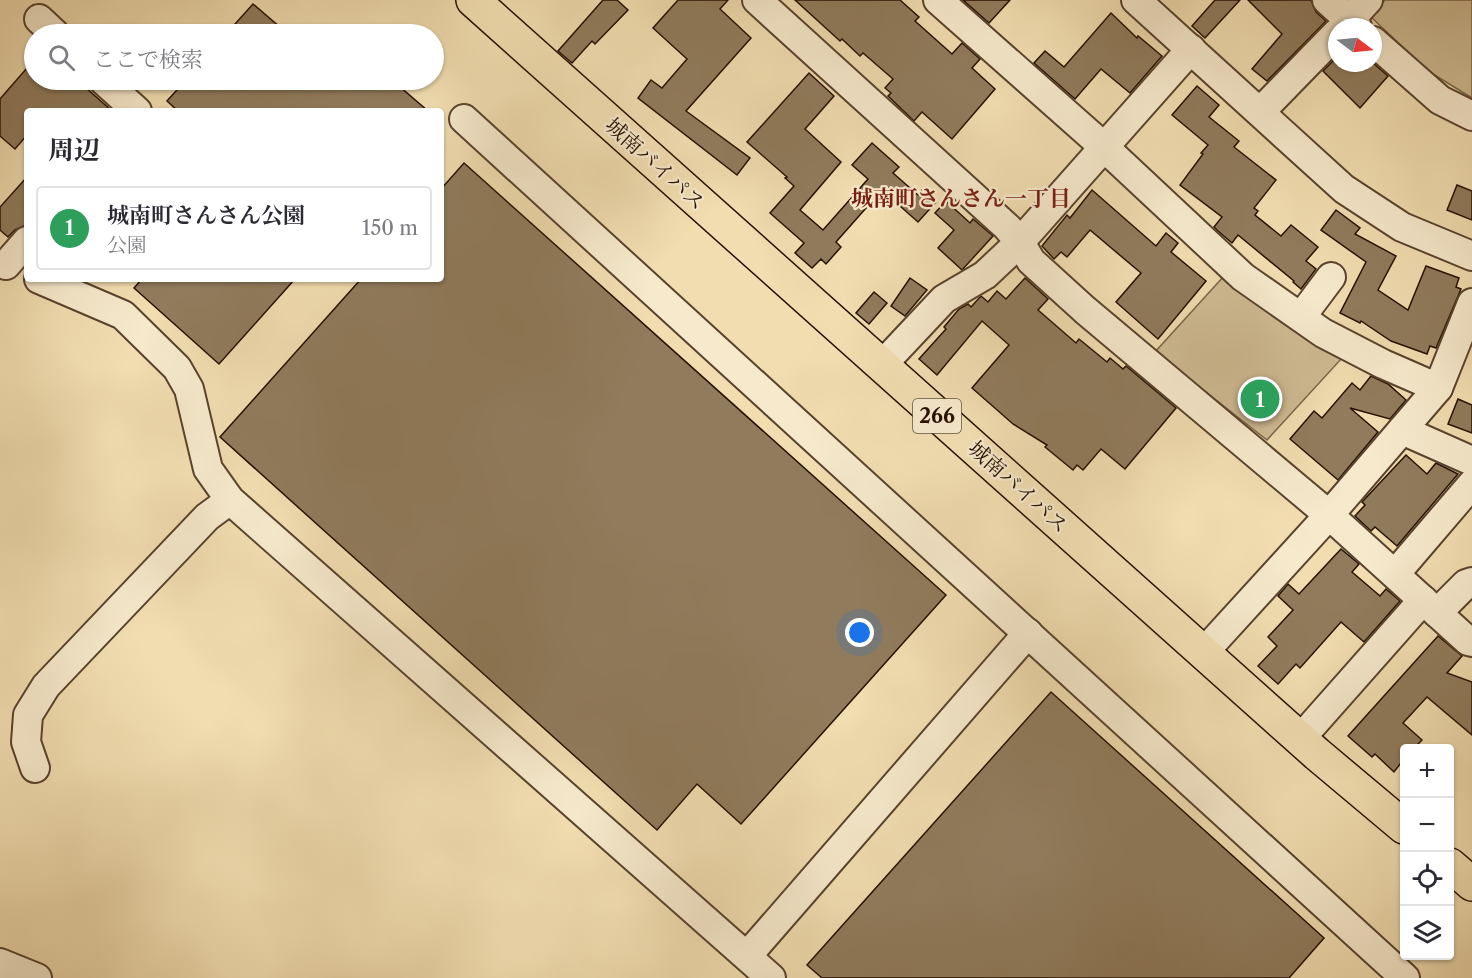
<!DOCTYPE html>
<html lang="ja">
<head>
<meta charset="utf-8">
<style>
  body { margin:0; font-family:"Libre Caslon Text","Noto Serif JP",serif; background:#f7f7f7; color:#2b2b33 }
  .controls { position:absolute; right:18px; bottom:18px; display:grid; overflow:hidden; border-radius:6px; box-shadow:0 2px 4px #0004 }
  .controls button { width:54px; height:54px; display:grid; place-items:center; padding:0; border:0; border-bottom:2px solid #e1e1e2; background:#fff; color:#2b2b33; font:30px sans-serif }
  .compass { position:absolute; left:1328px; top:18px; width:54px; height:54px; border-radius:50%; background:#fff; box-shadow:0 2px 4px #0004; rotate:106deg }
  .you { position:absolute; left:860px; top:633px; width:21px; height:21px; margin:-15px; border:4px solid #fff; border-radius:50%; background:#1a73e8; box-shadow:0 0 0 9px #1a73e833 }
  .badge { display:grid; place-items:center; width:39px; height:39px; border-radius:50%; background:#8f2418; color:#fff; font-size:20px; font-weight:700 }
  .pin { position:absolute; translate:-50% -50%; border:3px solid #fff; box-shadow:0 2px 6px #0006 }
  .list { margin:0; padding:0; list-style:none }
  h2 { display:flex; justify-content:space-between; align-items:center; height:78px; margin:0; padding:0 24px; font-size:26px }
  h2 small { font-size:20px; font-weight:400; color:#7c7c81 }
  .list li { display:grid; grid-template-columns:39px 1fr auto; gap:18px; align-items:center; box-sizing:border-box; height:84px; margin:0 12px 12px; padding:0 12px; border:2px solid #e1e1e2; border-radius:6px }
  .list b { display:block; font-size:22px; white-space:nowrap }
  .list p { margin:0; font-size:20px; white-space:nowrap; color:#7c7c81 }
  .list em { font-size:20px; font-style:normal; color:#7c7c81 }
  .icon { flex:none; width:33px; height:33px; fill:none; stroke:currentColor; stroke-width:2; stroke-linecap:round; stroke-linejoin:round }
  .map { position:relative; flex:none; width:1472px; height:978px; overflow:hidden }
  .search { position:absolute; background:#fff; box-shadow:0 2px 4px #0004; left:24px; top:24px; width:420px; height:66px; display:flex; align-items:center; gap:15px; box-sizing:border-box; padding:0 21px; border-radius:33px; color:#7c7c81; font-size:22px }
  .panel { position:absolute; background:#fff; box-shadow:0 2px 4px #0004; left:24px; top:108px; width:420px; height:174px; border-radius:6px }
  .map>svg:first-child { display:block }
  .green { fill:#ceba92; stroke:#7a654a; stroke-width:1.5 }
  .building { fill:#907b5c; stroke:#261002; stroke-width:1.5 }
  .lines { fill:none; stroke-linecap:round; stroke-linejoin:round }
  .minor-casing { stroke:#59432e; stroke-width:32 }
  .highway-casing { stroke:#261002; stroke-width:36 }
  .minor { stroke:#f6e9cc; stroke-width:28 }
  .highway { stroke:#f1ddb0; stroke-width:33 }
  .labels { text-anchor:middle; stroke-width:4.5; stroke-linejoin:round; paint-order:stroke }
  .shield { fill:#f6e9cc; stroke:#64513f; stroke-width:1.5 }
  .shield-label { font-size:20px; font-weight:bold; fill:#261002 }
  .street-label { font-size:21px; fill:#261002; stroke:#f6e9cc }
  .neighbourhood-label { font-size:22px; font-weight:bold; fill:#7a1f14; stroke:#f6e9cc }
</style>
</head>
<body>
<div class="map">
<svg width="1472" height="978" viewBox="0 0 1472 978">
  <rect width="100%" height="100%" fill="#f1ddb0"/>
  <filter id="stains"><feTurbulence type="fractalNoise" baseFrequency=".00333" numOctaves="4"/><feColorMatrix values="0 0 0 0 .2 0 0 0 0 .09 0 0 0 0 .02 0 0 0 .5 -.17"/></filter>
  <radialGradient id="worn" r=".72"><stop offset=".6" stop-color="#630" stop-opacity="0"/><stop offset="1" stop-color="#630" stop-opacity=".3"/></radialGradient>
  <g class="green">
    <polygon points="1385,0 1472,0 1472,98 1428,71 1371,17"/>
    <polygon points="1224,276 1343,357 1267,440 1155,352"/>
  </g>
  <g class="building">
    <polygon points="603,0 617,0 628,10 595,44 592,41 572,63 558,51"/>
    <polygon points="678,0 728,0 720,9 751,38 686,111 750,158 737,175 638,98 651,80 662,88 687,59 653,28"/>
    <polygon points="795,0 900,0 919,17 915,21 952,54 962,43 980,59 972,68 995,89 952,139 922,112 914,121 888,96 891,93 885,88 893,79 863,53 860,56 842,39 840,41"/>
    <polygon points="963,0 1010,0 989,23"/>
    <polygon points="1215,0 1240,0 1205,38 1192,26"/>
    <polygon points="1248,0 1311,0 1316,12 1326,21 1267,81 1252,69 1282,34"/>
    <polygon points="253,4 288,34 226,34"/>
    <polygon points="1111,13 1137,38 1138,36 1162,56 1130,93 1101,69 1075,99 1034,63 1045,51 1064,67"/>
    <polygon points="1337,57 1337,63 1373,63 1388,76 1360,108 1323,71"/>
    <polygon points="34,60 34,80 77,80 112,111 27,111 27,135 15,149 0,136 0,99"/>
    <polygon points="809,73 834,96 805,129 841,162 800,210 823,230 868,179 852,165 872,143 899,167 893,173 918,195 922,190 936,202 918,222 882,190 836,242 841,247 826,264 821,259 812,268 795,253 804,243 770,213 794,186 785,178 787,177 747,142"/>
    <polygon points="186,80 392,80 428,111 178,111 167,101"/>
    <polygon points="1197,86 1219,105 1209,117 1239,141 1234,147 1276,180 1254,208 1258,211 1255,215 1281,236 1291,225 1318,247 1306,261 1316,269 1301,289 1293,282 1294,281 1238,235 1232,243 1218,231 1214,227 1222,217 1180,185 1203,154 1201,153 1208,145 1172,115"/>
    <polygon points="464,163 946,595 741,824 697,784 657,830 220,437 361,279 441,279 441,189"/>
    <polygon points="27,177 27,225 15,230 8,237 0,230 0,207"/>
    <polygon points="1457,185 1472,191 1472,220 1447,210"/>
    <polygon points="1092,190 1156,246 1166,233 1178,243 1171,252 1206,281 1158,339 1116,302 1141,273 1090,230 1067,257 1061,252 1054,259 1042,246 1067,215 1070,218"/>
    <polygon points="946,201 970,223 973,219 993,236 962,270 938,248 954,230 935,213"/>
    <polygon points="1336,210 1360,228 1355,234 1396,256 1378,290 1408,310 1426,266 1459,278 1456,287 1461,289 1436,348 1430,346 1427,354 1391,341 1361,321 1360,323 1340,313 1366,262 1321,230"/>
    <polygon points="910,278 927,290 905,316 891,306"/>
    <polygon points="1025,278 1048,299 1038,310 1076,343 1079,339 1107,362 1110,358 1123,369 1126,366 1176,408 1125,469 1101,449 1083,470 1077,465 1073,470 1045,447 1047,445 1013,424 972,388 1009,345 982,321 937,375 919,359 946,329 944,327 959,309 968,304 971,307 981,296 988,302 997,291 1006,299"/>
    <polygon points="142,279 295,279 219,364 134,288"/>
    <polygon points="874,292 887,303 869,324 856,313"/>
    <polygon points="1371,376 1388,384 1406,400 1390,419 1350,408 1378,432 1338,480 1290,439 1314,411 1322,418 1352,383 1360,390"/>
    <polygon points="1458,399 1472,405 1472,433 1448,424"/>
    <polygon points="1406,455 1427,474 1436,463 1458,474 1397,546 1375,527 1371,531 1355,516 1365,505 1362,502"/>
    <polygon points="1341,549 1359,564 1352,572 1380,596 1386,589 1400,601 1364,642 1341,622 1300,668 1296,664 1278,684 1258,666 1277,646 1268,637 1293,610 1278,596 1288,584 1299,594"/>
    <polygon points="1438,636 1462,656 1447,673 1472,682 1472,735 1427,697 1403,723 1422,740 1414,748 1404,748 1404,759 1394,772 1375,754 1372,757 1348,736"/>
    <polygon points="1051,692 1324,938 1289,978 822,978 807,965"/>
  </g>
  <g class="lines">
    <defs>
      <g id="minor">
        <polyline points="757,0 1007,227 1020,242 1031,261 1085,310 1329,515 1468,641 1472,642"/>
        <polyline points="938,0 1104,147 1243,277 1323,333 1383,364 1438,388"/>
        <polyline points="1136,0 1344,189 1402,227 1472,256"/>
        <polyline points="1327,0 1357,27"/>
        <polyline points="39,19 55,34"/>
        <polyline points="1343,27 1368,0"/>
        <polyline points="1373,41 1440,100 1472,116"/>
        <polyline points="103,80 137,111"/>
        <polyline points="1260,112 1337,33"/>
        <polyline points="464,119 1405,978"/>
        <polyline points="6,265 27,241"/>
        <polyline points="39,279 123,315 177,368 189,389 208,469 230,500 771,978"/>
        <polyline points="1301,317 1331,277"/>
        <polyline points="881,366 944,299 985,275 1020,242 1191,49"/>
        <polyline points="1402,430 1472,461"/>
        <polyline points="1395,574 1472,484"/>
        <polyline points="1437,613 1466,584 1472,582"/>
        <polyline points="1204,652 1329,515 1438,388 1472,303"/>
        <polyline points="1300,739 1423,600"/>
        <polyline points="35,768 26,742 28,715 46,686 207,517 230,500"/>
        <polyline points="747,956 1028,633"/>
        <polyline points="0,963 37,978"/>
      </g>
      <g id="highway">
        <polyline points="473,0 1317,754 1404,827"/>
        <polyline points="1450,865 1472,884"/>
      </g>
    </defs>
    <use href="#minor" class="minor-casing"/>
    <use href="#highway" class="highway-casing"/>
    <use href="#minor" class="minor"/>
    <use href="#highway" class="highway"/>
  </g>
  <g class="labels">
    <rect class="shield" x="913" y="399" width="48" height="34" rx="4.5"/>
    <g class="shield-label">
      <text x="937" y="423">266</text>
    </g>
    <g class="street-label">
      <text transform="translate(655 164) rotate(42)" y="7">城南バイパス</text>
      <text transform="translate(1018 487) rotate(42)" y="7">城南バイパス</text>
    </g>
    <g class="neighbourhood-label">
      <text x="961" y="206">城南町さんさん一丁目</text>
    </g>
  </g>
  <rect width="100%" height="100%" filter="url(#stains)"/>
  <rect width="100%" height="100%" fill="url(#worn)"/>
</svg>
<div class="controls">
<button>+</button>
<button>−</button>
<button><svg class="icon" aria-label="locate" viewBox="0 0 24 24"><circle cx="12" cy="12" r="6"/><path d="M12 2v4M12 18v4M2 12h4M18 12h4"/></svg></button>
<button><svg class="icon" aria-label="layers" viewBox="0 0 24 24"><path d="M12 4l9 5-9 5-9-5zM3 14l9 5 9-5"/></svg></button>
</div>
<svg class="compass" viewBox="-18 -18 36 36"><path d="M0-13l5 13h-10z" fill="#e53935"/><path d="M0 13l5-13h-10z" fill="#7c7c81"/></svg>
<div class="you"></div>
<div class="pin badge" style="left:1260px;top:399px;background:#2e9e5b">1</div>
<div class="search"><svg class="icon" aria-label="search" viewBox="0 0 24 24"><circle cx="10" cy="10" r="6"/><path d="M15 15l6 6"/></svg>ここで検索</div>
<section class="panel">
<h2>周辺<small></small></h2>
<ul class="list">
<li><span class="badge" style="background:#2e9e5b">1</span><div><b>城南町さんさん公園</b><p>公園</p></div><em>150 m</em></li>
</ul>
</section>
</div>
</body>
</html>
